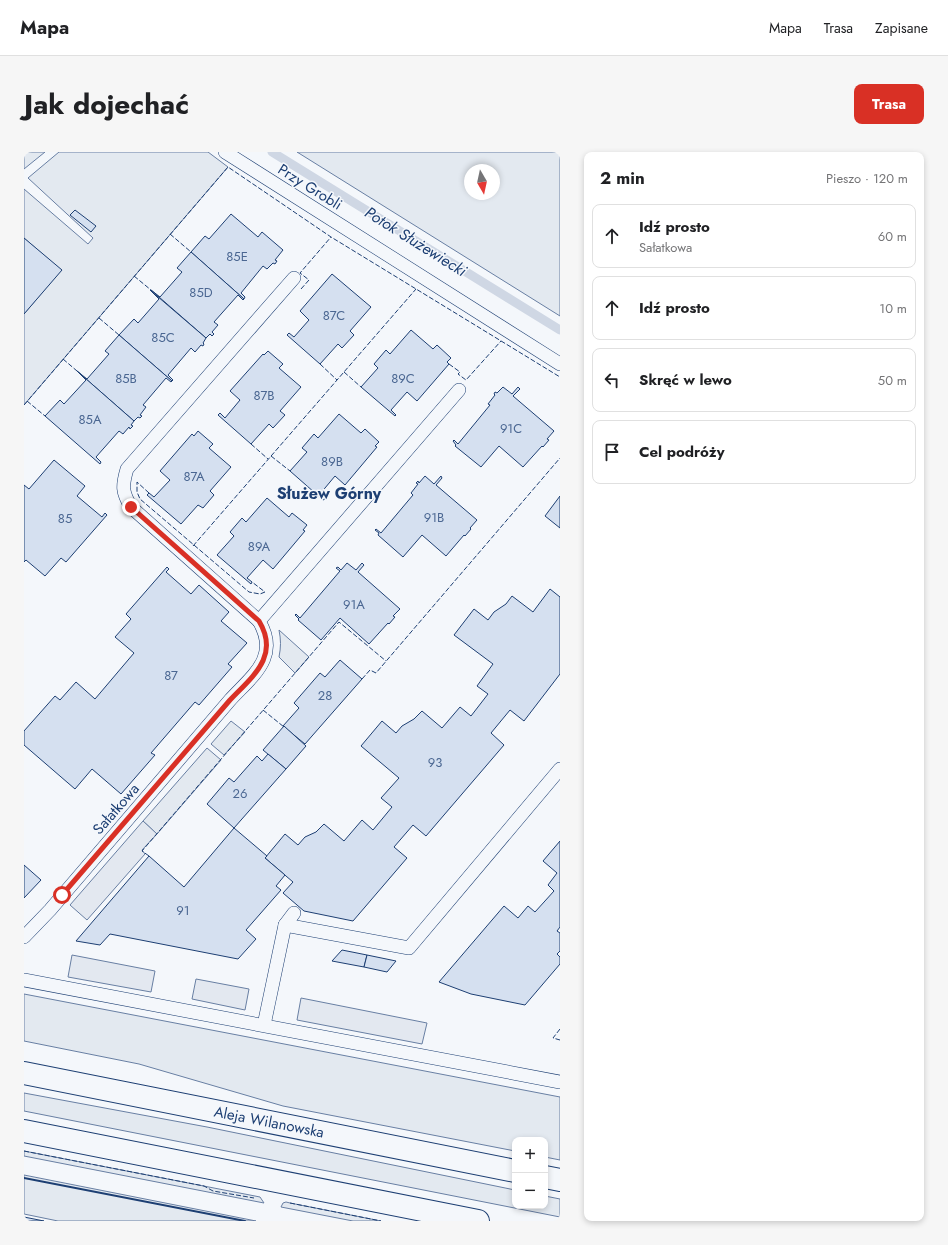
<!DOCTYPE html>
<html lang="pl">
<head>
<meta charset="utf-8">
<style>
  body { margin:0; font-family:Jost,sans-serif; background:#f6f6f6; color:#202124 }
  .controls { position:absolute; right:12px; bottom:12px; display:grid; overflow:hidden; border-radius:8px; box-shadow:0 2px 6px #0003 }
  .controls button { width:36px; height:36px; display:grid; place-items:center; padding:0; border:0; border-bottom:1px solid #e0e0e0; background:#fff; color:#202124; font:20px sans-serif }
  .compass { position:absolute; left:440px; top:12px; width:36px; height:36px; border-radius:50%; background:#fff; box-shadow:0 2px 6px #0003; rotate:171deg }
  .stop { position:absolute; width:12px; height:12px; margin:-9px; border:3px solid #d93025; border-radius:50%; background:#fff }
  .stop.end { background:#d93025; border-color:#fff; box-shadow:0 1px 4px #0008 }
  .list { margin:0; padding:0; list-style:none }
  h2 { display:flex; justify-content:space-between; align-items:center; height:52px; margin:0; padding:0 16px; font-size:17px }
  h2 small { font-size:13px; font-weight:400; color:#757577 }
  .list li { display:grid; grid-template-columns:26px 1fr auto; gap:12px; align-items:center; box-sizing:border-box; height:64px; margin:0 8px 8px; padding:0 8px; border:1px solid #e0e0e0; border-radius:8px }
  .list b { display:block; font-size:15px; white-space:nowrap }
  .list p { margin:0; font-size:13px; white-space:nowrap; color:#757577 }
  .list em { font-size:13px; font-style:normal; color:#757577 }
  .icon { flex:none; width:22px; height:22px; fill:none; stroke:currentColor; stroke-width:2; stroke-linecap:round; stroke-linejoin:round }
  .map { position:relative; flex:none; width:536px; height:1069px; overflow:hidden; border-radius:8px }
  header { display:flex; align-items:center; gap:24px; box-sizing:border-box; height:56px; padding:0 20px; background:#fff; border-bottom:1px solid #e0e0e0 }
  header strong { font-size:19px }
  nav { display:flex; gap:22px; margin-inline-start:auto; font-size:14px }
  .intro { display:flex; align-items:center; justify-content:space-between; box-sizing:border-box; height:96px; padding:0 24px }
  h1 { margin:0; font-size:28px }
  .button { padding:10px 18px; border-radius:8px; background:#d93025; color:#fff; font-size:14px; font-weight:700 }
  main { display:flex; gap:24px; padding:0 24px }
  aside { flex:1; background:#fff; border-radius:8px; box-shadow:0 2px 6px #0003 }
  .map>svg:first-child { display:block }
  .green { fill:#e3e9f0; stroke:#687fa3; fill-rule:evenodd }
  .parking { fill:#e3e8f0; stroke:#687fa3 }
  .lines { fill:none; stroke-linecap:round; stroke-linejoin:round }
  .stream { stroke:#cfd7e4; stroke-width:9 }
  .building { fill:#d5e0f0; stroke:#1d3f73 }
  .service-casing { stroke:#1d3f73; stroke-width:14 }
  .secondary-casing { stroke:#1d3f73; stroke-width:24 }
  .service { stroke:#f4f7fb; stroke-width:13 }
  .secondary { stroke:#f4f7fb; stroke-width:22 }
  .fence { stroke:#1d3f73; stroke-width:1; stroke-dasharray:5 2; stroke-linecap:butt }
  .wall { stroke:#1d3f73; stroke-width:2 }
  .route { stroke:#d93025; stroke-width:5 }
  .labels { text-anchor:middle; stroke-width:3; stroke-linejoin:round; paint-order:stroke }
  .number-label { font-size:13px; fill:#4b6792 }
  .street-label { font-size:15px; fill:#1d3f73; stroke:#f4f7fb }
  .water-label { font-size:16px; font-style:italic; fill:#1d3f73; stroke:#f4f7fb }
  .neighbourhood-label { font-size:16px; font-weight:bold; fill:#1d3f73; stroke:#f4f7fb }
</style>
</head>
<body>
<header>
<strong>Mapa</strong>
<nav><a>Mapa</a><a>Trasa</a><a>Zapisane</a></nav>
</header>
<div class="intro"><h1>Jak dojechać</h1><a class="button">Trasa</a></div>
<main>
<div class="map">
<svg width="536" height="1069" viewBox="0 0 536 1069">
  <rect width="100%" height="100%" fill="#f4f7fb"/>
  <g class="green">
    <polygon points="0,0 21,0 0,17"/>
    <polygon points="35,0 184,0 204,15 0,253 0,162 37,118 0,86 0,37 64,92 69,86 4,26"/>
    <path d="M273,0H536V164ZM446,18H470V42H446Z"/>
    <path d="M255,478L285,505L271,521L255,505C257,495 257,488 255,478Z"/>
    <polygon points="207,569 221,580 200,603 187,592"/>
    <polygon points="183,596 197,608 133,682 119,669"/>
    <polygon points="0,842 536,945 536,1008 521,1005 521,988 491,988 491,999 259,954 115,912 0,889"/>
    <polygon points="0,941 183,975 491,1038 491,1054 521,1054 521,1044 536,1047 536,1065 0,959"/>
    <polygon points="0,999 236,1045 240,1051 0,1004"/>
    <polygon points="0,1023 232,1069 34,1069 0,1062"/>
    <polygon points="262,1050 266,1051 357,1069 329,1069 257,1055 259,1051"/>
  </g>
  <g class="parking">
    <polygon points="119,669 133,682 118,698 121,702 63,768 46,753"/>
    <polygon points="48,803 131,819 127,840 44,825"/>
    <polygon points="172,827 225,837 221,858 168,847"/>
    <polygon points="277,846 403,871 398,892 273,868"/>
  </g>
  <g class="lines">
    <polyline class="stream" points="248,0 536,178"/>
  </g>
  <g class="building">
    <polygon points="51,58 72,74 67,80 46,63"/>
    <polygon points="207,62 234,85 238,80 259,98 251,108 253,109 251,112 249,111 243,117 239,114 217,141 221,145 220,147 167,100 181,84 185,87"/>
    <polygon points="0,86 38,118 0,162"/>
    <polygon points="167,100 220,147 219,148 214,143 190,170 194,173 188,180 190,182 188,184 186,182 182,186 127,138 136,145 158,120 153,116"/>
    <polygon points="308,122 347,155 326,179 330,183 318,196 314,192 296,212 263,183 265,181 270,185 285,168 276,159"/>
    <polygon points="126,138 182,186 179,191 180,192 179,194 177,193 171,200 167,196 144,223 149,228 148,229 95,183 110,167 114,171 135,147"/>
    <polygon points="387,178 409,197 413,193 427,206 423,210 425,212 393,249 383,240 367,258 372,263 371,264 337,235 354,216 350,212 362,198 366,202"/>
    <polygon points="95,183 148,229 147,230 142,226 119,253 122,255 116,263 118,264 116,266 114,265 110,269 53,219 63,227 85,202 81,199"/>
    <polygon points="244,199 259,212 255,216 277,235 256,259 261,263 249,276 245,272 227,292 194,263 196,261 201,266 216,248 206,239 239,202 240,203"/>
    <polygon points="53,219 110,269 107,273 109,274 106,277 105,275 99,282 95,279 72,305 77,310 76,312 21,264 36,248 40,252 62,228"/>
    <polygon points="479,235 488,242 494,235 496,237 489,244 530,279 523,287 525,288 519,295 518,294 499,315 475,294 457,315 431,294 432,293 429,289 430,288 434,292 466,253 464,252 471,243 470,242 471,240 473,241"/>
    <polygon points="315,262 337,281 341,277 355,290 351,294 353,295 321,333 311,324 296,342 301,347 299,348 266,319 283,300 278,296 290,282 294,286"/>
    <polygon points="174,279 189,292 185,296 207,315 186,339 190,343 179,356 174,353 157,372 123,343 125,341 130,345 146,328 136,319 168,282 170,284"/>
    <polygon points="30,308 61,334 53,344 78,365 81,361 83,363 42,410 37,406 21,424 2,408 0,410 0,333 5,337"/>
    <polygon points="401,324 410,332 417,324 418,326 412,333 453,368 446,376 447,377 441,384 440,383 422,404 398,383 379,405 354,383 355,381 351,378 352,377 357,381 389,343 387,341 394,332 392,331 394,329 395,331"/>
    <polygon points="536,344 536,376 521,364"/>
    <polygon points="243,346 265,365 268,361 283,373 279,378 281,379 249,417 239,408 223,426 228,430 227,432 193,403 210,384 206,380 218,366 222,370"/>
    <polygon points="323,411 332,418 338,411 340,413 334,420 376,457 369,464 371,465 365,472 364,471 345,492 316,466 297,488 274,468 275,467 271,463 272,462 276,466 316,419 312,416 314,415 317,418"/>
    <polygon points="143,415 145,417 142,420 167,442 175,433 205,460 197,469 223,491 204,512 208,515 175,553 171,550 127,601 131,603 97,642 68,617 51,637 0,593 0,579 31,544 36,548 52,530 71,547 110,501 91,485 107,467 102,462"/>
    <polygon points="526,437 536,445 536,522 500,569 486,558 467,581 480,593 402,684 389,673 370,695 383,706 329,769 280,759 259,741 269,730 241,706 261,682 274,693 281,685 292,680 300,672 320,689 338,668 349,678 368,655 357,646 375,626 337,594 358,569 372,581 378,574 390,567 398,559 418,576 436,555 447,564 464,542 453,534 469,512 430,483 450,457 464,468 470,460 482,452 488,444 509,460"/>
    <polygon points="316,508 338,527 281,592 259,574 275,556 270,551 296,521 301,525"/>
    <polygon points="260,574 282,594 262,617 239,598"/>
    <polygon points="244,602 262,617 210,676 183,652 205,626 210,630 233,604 238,609"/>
    <polygon points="210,676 243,704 241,706 261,723 252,734 257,738 222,778 232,787 214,807 86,782 76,793 52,789 125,704 160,735"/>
    <polygon points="536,689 536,775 533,779 536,781 536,799 533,802 536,805 536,812 501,853 447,842 415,830 480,754 494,766 504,754 511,760 530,739 524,733 533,721 519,709"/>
    <polygon points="0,713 17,728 0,746"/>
    <polygon points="318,798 343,803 340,815 308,809"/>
    <polygon points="343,803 372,809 363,820 340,815"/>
    <polygon points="0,1065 20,1069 0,1069"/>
  </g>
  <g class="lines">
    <defs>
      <g id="service">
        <polyline points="201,0 536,212"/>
        <path d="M235,469L107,355C98,340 98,334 103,317L270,126"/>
        <polyline points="261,773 270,761"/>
        <path d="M0,785L26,758L206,548C229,523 256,505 235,469L435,238"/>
        <polyline points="0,828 536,930"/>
        <polyline points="240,873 261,773 385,796 536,617"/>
      </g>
      <g id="secondary">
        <polyline points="0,921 491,1019"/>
        <polyline points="0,979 454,1069"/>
        <polyline points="521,1025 536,1028"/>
      </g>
    </defs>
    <use href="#service" class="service-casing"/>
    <use href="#secondary" class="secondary-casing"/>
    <use href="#service" class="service"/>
    <use href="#secondary" class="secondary"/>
    <g class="fence">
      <polyline points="146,82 167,100"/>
      <polyline points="110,124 127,138"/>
      <polyline points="277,137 285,128 276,121 307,85"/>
      <polyline points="75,166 95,183"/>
      <polyline points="39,207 53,219"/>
      <polyline points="296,212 313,228"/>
      <polyline points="425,212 436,220 434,222 442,228 477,189"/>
      <polyline points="320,220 337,235"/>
      <polyline points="3,249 21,264"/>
      <polyline points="0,253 204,15 307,85 536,225"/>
      <polyline points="227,292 244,307"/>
      <polyline points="247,304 266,319"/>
      <polyline points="125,341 113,330 113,340 116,347 225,440 236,442 241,440 228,430"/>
      <polyline points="169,394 392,137"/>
      <polyline points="338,527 346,518 352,521 536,306"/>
      <polyline points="239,558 260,575"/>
      <polyline points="125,704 118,699 315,470 362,509"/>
      <polyline points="536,877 529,886 536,888"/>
      <polyline points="0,999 180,1034 189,1039 230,1046"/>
      <polyline points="266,1051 357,1069"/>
    </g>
    <polyline class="wall" points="0,1026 221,1069"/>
  </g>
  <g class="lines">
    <path class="route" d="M38,743L206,548C229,524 256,504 235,469L107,355"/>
  </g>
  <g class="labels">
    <g class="number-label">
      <text x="213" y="109">85E</text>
      <text x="177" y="145">85D</text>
      <text x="310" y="168">87C</text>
      <text x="139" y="190">85C</text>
      <text x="102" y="231">85B</text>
      <text x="379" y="231">89C</text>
      <text x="240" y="248">87B</text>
      <text x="66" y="272">85A</text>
      <text x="487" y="281">91C</text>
      <text x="308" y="314">89B</text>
      <text x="170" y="329">87A</text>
      <text x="410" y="370">91B</text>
      <text x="41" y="371">85</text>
      <text x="235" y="399">89A</text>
      <text x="330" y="457">91A</text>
      <text x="147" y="528">87</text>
      <text x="301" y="548">28</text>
      <text x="411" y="615">93</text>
      <text x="216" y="646">26</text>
      <text x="159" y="763">91</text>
    </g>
    <g class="street-label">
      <text transform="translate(286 35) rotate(32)" y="5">Przy Grobli</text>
      <text transform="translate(92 657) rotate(-49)" y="5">Sałatkowa</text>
      <text transform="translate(245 970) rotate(11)" y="5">Aleja Wilanowska</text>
    </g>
    <g class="water-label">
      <text transform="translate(392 89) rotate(32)" y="6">Potok Służewiecki</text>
    </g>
    <g class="neighbourhood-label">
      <text x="305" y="347">Służew Górny</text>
    </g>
  </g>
</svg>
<div class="controls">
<button>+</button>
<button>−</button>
</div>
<svg class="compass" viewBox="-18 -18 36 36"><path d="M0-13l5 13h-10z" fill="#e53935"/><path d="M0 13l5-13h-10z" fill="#757577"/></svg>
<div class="stop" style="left:38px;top:743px"></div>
<div class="stop end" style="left:107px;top:355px"></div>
</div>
<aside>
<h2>2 min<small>Pieszo · 120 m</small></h2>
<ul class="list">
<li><svg class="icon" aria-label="ahead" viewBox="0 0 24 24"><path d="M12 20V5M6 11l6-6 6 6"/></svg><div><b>Idź prosto</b><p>Sałatkowa</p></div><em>60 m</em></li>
<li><svg class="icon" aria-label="ahead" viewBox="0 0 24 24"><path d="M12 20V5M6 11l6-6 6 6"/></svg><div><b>Idź prosto</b></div><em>10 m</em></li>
<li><svg class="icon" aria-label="left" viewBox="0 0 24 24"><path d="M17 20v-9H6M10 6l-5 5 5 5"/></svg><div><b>Skręć w lewo</b></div><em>50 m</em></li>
<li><svg class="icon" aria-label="arrive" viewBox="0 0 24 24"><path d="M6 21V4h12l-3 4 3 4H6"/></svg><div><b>Cel podróży</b></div></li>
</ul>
</aside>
</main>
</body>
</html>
